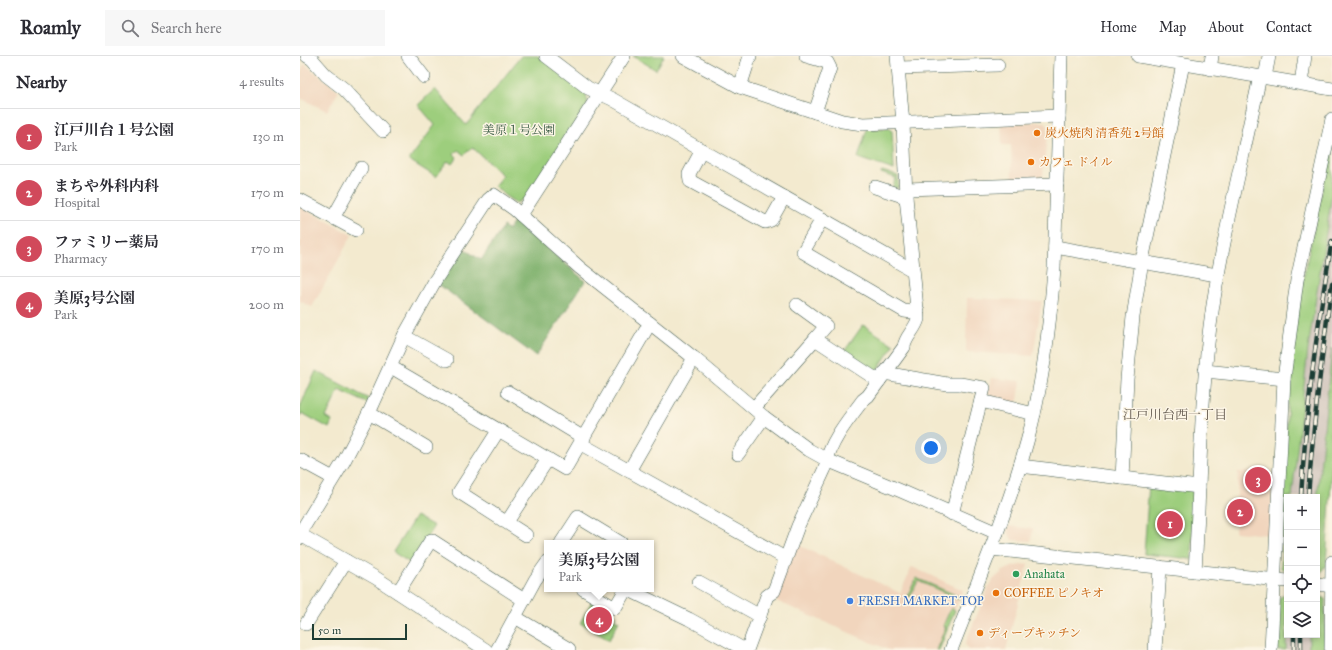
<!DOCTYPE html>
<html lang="en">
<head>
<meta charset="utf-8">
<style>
  body { margin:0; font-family:"IM FELL Great Primer","Noto Serif JP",serif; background:#f7f7f7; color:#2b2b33 }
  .controls { position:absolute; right:12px; bottom:12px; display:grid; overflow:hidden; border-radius:0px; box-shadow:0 2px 6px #0003 }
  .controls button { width:36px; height:36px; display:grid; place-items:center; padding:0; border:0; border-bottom:1px solid #e1e1e2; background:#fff; color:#2b2b33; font:20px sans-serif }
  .scale { position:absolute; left:12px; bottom:10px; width:95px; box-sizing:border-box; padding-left:4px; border:2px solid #1f3d34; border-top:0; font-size:11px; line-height:14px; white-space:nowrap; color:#1f3d34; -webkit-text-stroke:3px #fcf5e5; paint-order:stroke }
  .you { position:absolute; left:631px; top:392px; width:14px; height:14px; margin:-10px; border:3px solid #fff; border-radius:50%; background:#1a73e8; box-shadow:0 0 0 6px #1a73e833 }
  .badge { display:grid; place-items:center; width:26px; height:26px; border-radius:50%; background:#d1495b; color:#fff; font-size:13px; font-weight:700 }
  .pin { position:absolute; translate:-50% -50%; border:2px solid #fff; box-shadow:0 1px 4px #0006 }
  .popup { position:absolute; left:244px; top:484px; width:110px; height:52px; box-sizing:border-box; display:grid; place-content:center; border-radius:0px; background:#fff; filter:drop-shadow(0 1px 3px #0005); font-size:13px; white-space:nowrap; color:#7c7c81 }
  .popup b { font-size:15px; color:#2b2b33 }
  .popup::after { content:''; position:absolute; left:50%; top:100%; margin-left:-8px; border:8px solid transparent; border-top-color:#fff }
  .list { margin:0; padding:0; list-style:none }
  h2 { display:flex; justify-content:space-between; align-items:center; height:52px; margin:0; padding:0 16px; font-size:17px }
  h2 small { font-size:13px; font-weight:400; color:#7c7c81 }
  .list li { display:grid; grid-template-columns:26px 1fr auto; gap:12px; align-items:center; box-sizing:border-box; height:56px; padding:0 16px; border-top:1px solid #e1e1e2 }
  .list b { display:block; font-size:15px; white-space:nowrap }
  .list p { margin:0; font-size:13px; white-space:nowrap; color:#7c7c81 }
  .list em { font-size:13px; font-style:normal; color:#7c7c81 }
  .icon { flex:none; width:22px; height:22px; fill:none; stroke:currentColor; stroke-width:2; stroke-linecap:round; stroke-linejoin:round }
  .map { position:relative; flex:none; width:1032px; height:594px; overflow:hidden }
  header { display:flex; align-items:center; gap:24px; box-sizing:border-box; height:56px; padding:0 20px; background:#fff; border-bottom:1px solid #e1e1e2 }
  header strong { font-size:19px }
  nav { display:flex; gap:22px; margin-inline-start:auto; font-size:14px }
  .search { width:280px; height:36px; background:#f7f7f7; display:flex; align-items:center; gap:10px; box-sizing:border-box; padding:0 14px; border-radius:0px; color:#7c7c81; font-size:15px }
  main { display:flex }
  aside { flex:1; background:#fff }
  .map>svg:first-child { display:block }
  .built { fill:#f1d5bd }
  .industrial { fill:#cec1ba }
  .green { fill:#9dce7d; stroke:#5e8658 }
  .forest { fill:#7eb16c; stroke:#4e7750 }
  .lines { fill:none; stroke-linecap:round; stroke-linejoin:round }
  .minor-casing { stroke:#3f574b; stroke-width:14 }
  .minor { stroke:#fff; stroke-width:13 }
  .rail-casing { stroke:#1f3d34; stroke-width:4.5 }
  .rail { stroke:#fcf5e5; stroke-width:3; stroke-dasharray:9; stroke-linecap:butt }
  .food-dot { fill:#e8710a; stroke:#fcf5e5; stroke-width:1.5 }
  .leisure-dot { fill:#2e9e5b; stroke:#fcf5e5; stroke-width:1.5 }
  .shop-dot { fill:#3f7fe0; stroke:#fcf5e5; stroke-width:1.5 }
  .labels { text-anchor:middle; stroke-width:3; stroke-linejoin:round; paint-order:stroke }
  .park-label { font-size:12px; fill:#385a43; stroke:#fcf5e5 }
  .food-label { font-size:12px; fill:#c56008; stroke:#fcf5e5; text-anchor:start }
  .leisure-label { font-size:12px; fill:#27864d; stroke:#fcf5e5; text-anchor:start }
  .shop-label { font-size:12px; fill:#366cbe; stroke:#fcf5e5; text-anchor:start }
  .neighbourhood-label { font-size:13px; fill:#635a4f; stroke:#fcf5e5 }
</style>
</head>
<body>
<header>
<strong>Roamly</strong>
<div class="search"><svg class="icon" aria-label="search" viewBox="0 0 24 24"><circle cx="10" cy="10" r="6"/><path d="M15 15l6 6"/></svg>Search here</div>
<nav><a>Home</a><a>Map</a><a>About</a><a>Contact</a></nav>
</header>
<main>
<aside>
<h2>Nearby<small>4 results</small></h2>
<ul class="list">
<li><span class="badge">1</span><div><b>江戸川台１号公園</b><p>Park</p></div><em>130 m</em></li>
<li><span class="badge">2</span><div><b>まちや外科内科</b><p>Hospital</p></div><em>170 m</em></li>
<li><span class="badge">3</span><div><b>ファミリー薬局</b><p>Pharmacy</p></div><em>170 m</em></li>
<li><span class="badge">4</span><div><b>美原3号公園</b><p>Park</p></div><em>200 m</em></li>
</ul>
</aside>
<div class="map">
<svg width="1032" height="594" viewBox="0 0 1032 594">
  <rect width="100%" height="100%" fill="#fcf5e5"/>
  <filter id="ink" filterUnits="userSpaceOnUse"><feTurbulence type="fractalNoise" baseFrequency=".025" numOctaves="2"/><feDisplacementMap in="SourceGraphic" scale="8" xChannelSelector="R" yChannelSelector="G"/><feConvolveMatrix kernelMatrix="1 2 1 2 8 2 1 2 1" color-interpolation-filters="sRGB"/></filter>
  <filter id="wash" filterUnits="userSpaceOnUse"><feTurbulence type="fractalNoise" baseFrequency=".012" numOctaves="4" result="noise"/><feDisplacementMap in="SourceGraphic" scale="16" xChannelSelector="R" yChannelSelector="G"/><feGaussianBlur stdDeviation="0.9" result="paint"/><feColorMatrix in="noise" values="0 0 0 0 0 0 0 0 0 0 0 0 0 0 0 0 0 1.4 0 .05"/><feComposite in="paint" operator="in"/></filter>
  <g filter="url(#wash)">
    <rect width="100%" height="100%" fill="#f3eacf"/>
    <g class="built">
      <polygon points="4,8 39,35 27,55 0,42 0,19"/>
      <polygon points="744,66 748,70 743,119 738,123 712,124 711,89 702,89 701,67"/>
      <polygon points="0,150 52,179 12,251 0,245"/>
      <polygon points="667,242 742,245 733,300 666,296"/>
      <polygon points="692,322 721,325 718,344 712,348 692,342 688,337"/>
      <polygon points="938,416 973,417 970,479 935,476"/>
      <polygon points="708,470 733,473 731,485 712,484 707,473"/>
      <polygon points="494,487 600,537 612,511 663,534 639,594 589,594 474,544"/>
      <polygon points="728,508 706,594 668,594 665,588 690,528 694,523 703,515 714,510"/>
    </g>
    <g class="industrial">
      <polygon points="1032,138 1032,292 1017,444 1017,441 992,441 1008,293"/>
      <polygon points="987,558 987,579 1009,579 1009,594 986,594"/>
    </g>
    <g class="green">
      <polygon points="221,0 238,0 286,38 288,48 230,139 216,147 204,139 195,130 202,119 172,91 164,99 158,94 154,98 157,101 152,108 148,105 136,121 109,104 135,69 118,49 135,33 166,69"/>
      <polygon points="333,0 364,0 356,14"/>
      <polygon points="588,72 592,75 594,114 558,102 567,73"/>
      <polygon points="1032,87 1032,138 1008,293 992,441 987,441 987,513 982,513 981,511 988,336 998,247"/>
      <polygon points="582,115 598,120 598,131 594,133 592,132 596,122 581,117"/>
      <polygon points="563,269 594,289 577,314 567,313 543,297"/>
      <polygon points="1032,292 1032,409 1026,509 1020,517 1017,516 1017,444"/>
      <polygon points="16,315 69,343 67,347 39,334 26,361 32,365 29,372 2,357 0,360 0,351"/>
      <polygon points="849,428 890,433 894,438 892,503 844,498"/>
      <polygon points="116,460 134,470 110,507 93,496"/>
      <polygon points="616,522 660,541 659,543 618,525 610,541 608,540"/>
      <polygon points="987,537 986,594 977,594 979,542"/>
      <polygon points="1017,539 1025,543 1025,594 1009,594 1009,579 1017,579"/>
      <polygon points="292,545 316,559 314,563 319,565 309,584 280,567"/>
      <polygon points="651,552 655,554 639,594 636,594 646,571 643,570"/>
    </g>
    <polygon class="forest" points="216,164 285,225 236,300 138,228 161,191 181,204 204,170 208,174"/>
  </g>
  <g filter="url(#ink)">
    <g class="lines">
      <defs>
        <g id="minor">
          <polyline points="7,0 12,3 26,19 44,33 83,75"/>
          <polyline points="108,0 124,21"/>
          <polyline points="246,0 288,32 312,43 612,214"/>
          <polyline points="383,0 440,31 542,65 563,68 759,60"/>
          <polyline points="506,0 527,6 530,12 515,56"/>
          <polyline points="838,0 1032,33"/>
          <polyline points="599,12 698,9"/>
          <polyline points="910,13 912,0"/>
          <polyline points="965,21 969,0"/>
          <polyline points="1001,27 1005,0"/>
          <polyline points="440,31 450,0"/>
          <polyline points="402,94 389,118 390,125 465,166 471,164 484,141"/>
          <polyline points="575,131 606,141"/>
          <polyline points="606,133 757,128"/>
          <polyline points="0,144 56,174"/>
          <polyline points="221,159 324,0"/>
          <polyline points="33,162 61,112"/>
          <polyline points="522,163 503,196 604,255 612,256 618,255"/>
          <polyline points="755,191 917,219"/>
          <polyline points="497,249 526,270 515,283"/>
          <polyline points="104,280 147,304"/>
          <polyline points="91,311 265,413 350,267"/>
          <polyline points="905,315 984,323"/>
          <polyline points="584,317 647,328 660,328 684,332 652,458"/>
          <polyline points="208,336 284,382"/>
          <polyline points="681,345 734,358"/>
          <polyline points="454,352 515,283 579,325"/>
          <polyline points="69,357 126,391"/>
          <polyline points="198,375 159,436 226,479"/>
          <polyline points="281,388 485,502"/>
          <polyline points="438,398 464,361"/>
          <polyline points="0,404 33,422"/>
          <polyline points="720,410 899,431"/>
          <polyline points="329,415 394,302"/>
          <polyline points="822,422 827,323 833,261 842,205 883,8"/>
          <polyline points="207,466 248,403"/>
          <polyline points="0,477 44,405 69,357 104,280 136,223 188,144 194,139 214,153 280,212 394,302 464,361 509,394 527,404 601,435 697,477"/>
          <polyline points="0,481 6,482 76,522 186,594"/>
          <polyline points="261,487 278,461 321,487"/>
          <polyline points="691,493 987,525"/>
          <path d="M895,515C900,433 900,351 910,270C921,186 943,103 960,20"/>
          <polyline points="399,526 460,560"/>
          <polyline points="1017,528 1032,530"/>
          <polyline points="283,533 315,552 326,533"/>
          <polyline points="327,533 389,563 445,594"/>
          <polyline points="98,536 131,484 224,544"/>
          <polyline points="215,561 269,593"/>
          <polyline points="6,568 46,505"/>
          <polyline points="197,594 235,524 247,507"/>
          <path d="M447,594L467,540L474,535L498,470L526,410C528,388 550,361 563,344L568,340L604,291C605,281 615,274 618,263L606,141L603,67L597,0"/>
          <path d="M651,594C678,525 707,457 727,386C743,329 750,271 754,212L761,0"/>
          <polyline points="855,594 860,511"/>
          <polyline points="971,594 984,323 997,224 1032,63"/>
          <polyline points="1031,594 1032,506"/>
        </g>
      </defs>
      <use href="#minor" class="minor-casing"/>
      <use href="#minor" class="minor"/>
      <defs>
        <g id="rail">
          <path d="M1001,441C1006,355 1017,269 1032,185"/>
          <path d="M1008,441C1013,369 1022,298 1032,227"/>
          <polyline points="994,594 994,579"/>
          <polyline points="1001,594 1001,579"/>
        </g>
      </defs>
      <use href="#rail" class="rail-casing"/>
      <use href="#rail" class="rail"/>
    </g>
  </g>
  <g class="food-dot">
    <circle cx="737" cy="77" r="4"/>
    <circle cx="731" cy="106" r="4"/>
    <circle cx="696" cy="537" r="4"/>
    <circle cx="680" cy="577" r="4"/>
  </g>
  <circle class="leisure-dot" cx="716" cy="518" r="4"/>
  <circle class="shop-dot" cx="550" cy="545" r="4"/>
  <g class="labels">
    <g class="park-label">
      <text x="219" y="78">美原１号公園</text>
    </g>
    <g class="food-label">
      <text x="745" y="81">炭火焼肉 清香苑 2号館</text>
      <text x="739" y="110">カフェ ドイル</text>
      <text x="704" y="541">COFFEE ピノキオ</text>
      <text x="688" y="581">ディープキッチン</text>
    </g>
    <g class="leisure-label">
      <text x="724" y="522">Anahata</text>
    </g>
    <g class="shop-label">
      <text x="558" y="549">FRESH MARKET TOP</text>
    </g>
    <g class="neighbourhood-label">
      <text x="875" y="363">江戸川台西一丁目</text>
    </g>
  </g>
</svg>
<div class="controls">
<button>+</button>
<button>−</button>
<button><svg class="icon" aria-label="locate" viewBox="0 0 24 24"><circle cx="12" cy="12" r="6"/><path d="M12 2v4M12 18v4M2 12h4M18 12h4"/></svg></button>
<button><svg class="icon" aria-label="layers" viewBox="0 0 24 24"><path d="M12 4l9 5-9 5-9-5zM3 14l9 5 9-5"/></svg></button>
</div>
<div class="scale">50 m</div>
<div class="you"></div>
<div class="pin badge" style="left:870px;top:468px">1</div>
<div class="pin badge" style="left:940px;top:456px">2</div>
<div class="pin badge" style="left:958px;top:424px">3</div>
<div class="pin badge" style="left:299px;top:564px">4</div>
<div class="popup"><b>美原3号公園</b>Park</div>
</div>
</main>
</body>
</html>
